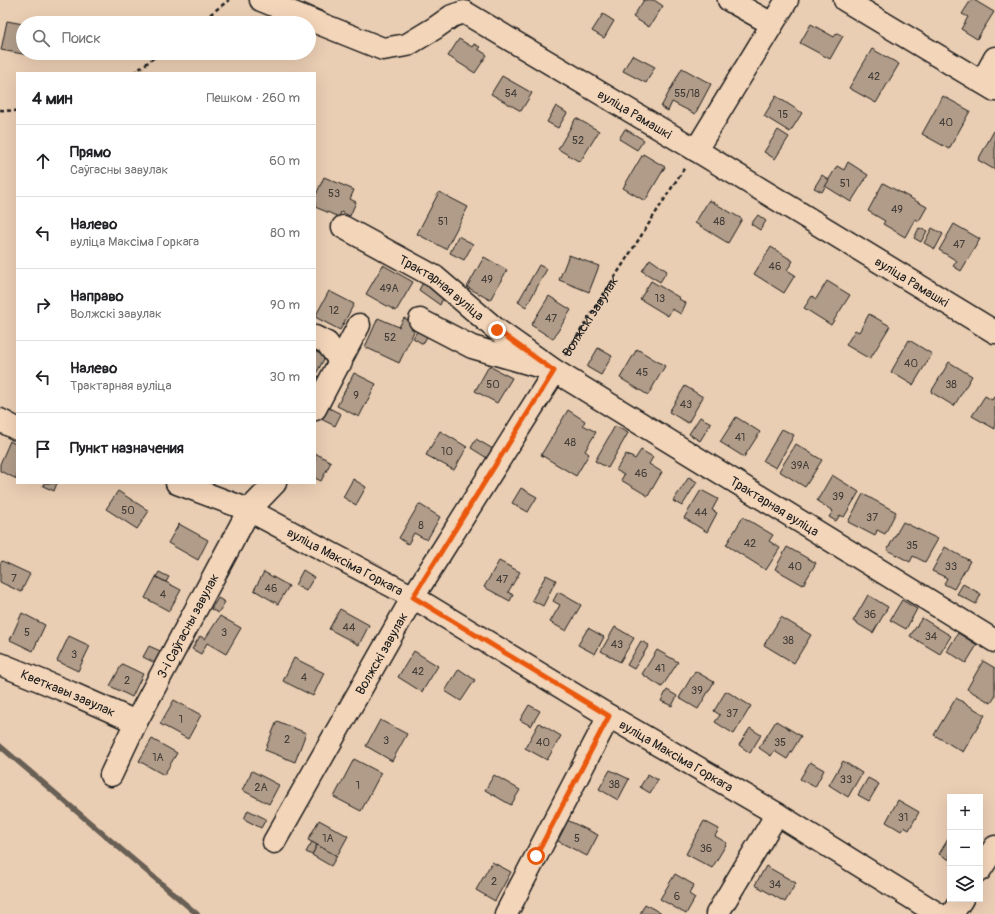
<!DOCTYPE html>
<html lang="ru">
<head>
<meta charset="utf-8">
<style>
  body { margin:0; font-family:Pangolin,sans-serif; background:#f6f6f6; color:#202124 }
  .controls { position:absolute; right:12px; bottom:12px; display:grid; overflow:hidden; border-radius:0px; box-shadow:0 4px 16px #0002 }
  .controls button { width:36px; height:36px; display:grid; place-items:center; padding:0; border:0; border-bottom:1px solid #e0e0e0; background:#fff; color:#202124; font:20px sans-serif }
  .stop { position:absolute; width:12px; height:12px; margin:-9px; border:3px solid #ea580c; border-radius:50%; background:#fff }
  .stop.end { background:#ea580c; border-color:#fff; box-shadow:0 1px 4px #0008 }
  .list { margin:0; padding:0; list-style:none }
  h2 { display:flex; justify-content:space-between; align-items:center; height:52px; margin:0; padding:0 16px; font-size:17px }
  h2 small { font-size:13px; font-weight:400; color:#757577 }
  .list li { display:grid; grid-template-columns:26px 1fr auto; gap:12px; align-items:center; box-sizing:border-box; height:72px; padding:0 16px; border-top:1px solid #e0e0e0 }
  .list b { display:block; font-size:15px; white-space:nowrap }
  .list p { margin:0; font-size:13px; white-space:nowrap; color:#757577 }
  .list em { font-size:13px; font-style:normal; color:#757577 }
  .icon { flex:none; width:22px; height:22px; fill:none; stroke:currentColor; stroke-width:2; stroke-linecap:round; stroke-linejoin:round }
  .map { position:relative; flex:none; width:995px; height:914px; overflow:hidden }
  .search { position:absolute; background:#fff; box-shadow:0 4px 16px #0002; left:16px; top:16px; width:300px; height:44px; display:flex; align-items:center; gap:10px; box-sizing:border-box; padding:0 14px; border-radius:22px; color:#757577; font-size:15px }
  .panel { position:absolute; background:#fff; box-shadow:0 4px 16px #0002; left:16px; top:72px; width:300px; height:412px; border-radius:0px }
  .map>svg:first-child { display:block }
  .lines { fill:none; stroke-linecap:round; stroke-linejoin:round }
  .stream { stroke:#685e54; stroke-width:5.5 }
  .building { fill:#b19c89; stroke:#1c1c1c }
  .minor-casing { stroke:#1c1c1c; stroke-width:25 }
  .path { stroke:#1c1c1c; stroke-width:2.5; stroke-dasharray:4 3; stroke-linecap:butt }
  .minor { stroke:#f3d5b9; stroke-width:22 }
  .route { stroke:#ea580c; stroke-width:5 }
  .labels { text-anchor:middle; stroke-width:3; stroke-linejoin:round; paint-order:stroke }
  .number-label { font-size:11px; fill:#413c37 }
  .street-label { font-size:13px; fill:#1c1c1c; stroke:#f3d5b9 }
</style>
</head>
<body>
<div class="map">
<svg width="995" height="914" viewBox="0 0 995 914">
  <rect width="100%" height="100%" fill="#eaceb3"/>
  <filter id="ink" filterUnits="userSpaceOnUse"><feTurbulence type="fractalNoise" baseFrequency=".025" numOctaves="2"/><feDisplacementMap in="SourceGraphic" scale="8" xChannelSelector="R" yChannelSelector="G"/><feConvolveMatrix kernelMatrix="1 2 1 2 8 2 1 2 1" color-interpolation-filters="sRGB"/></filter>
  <g filter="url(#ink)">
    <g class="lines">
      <polyline class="stream" points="0,746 197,914"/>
    </g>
    <g class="building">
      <polygon points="644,0 654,0 663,6 649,27 633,17"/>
      <polygon points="971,0 974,0 994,12 977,39 961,29 968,17 962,14"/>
      <polygon points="304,3 324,12 320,21 300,12"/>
      <polygon points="603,14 614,21 604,38 592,31"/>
      <polygon points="7,21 23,24 23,53 40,53 39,57 1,50"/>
      <polygon points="811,24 834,37 837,33 843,36 830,59 800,43"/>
      <polygon points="459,39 472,47 474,44 480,47 478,49 487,55 475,73 448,56"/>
      <polygon points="872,49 899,64 876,103 849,88"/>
      <polygon points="632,55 655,67 646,83 623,71"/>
      <polygon points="682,68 711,84 695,114 672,102 668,111 661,107"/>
      <polygon points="502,76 532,93 521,111 491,94"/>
      <polygon points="776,96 802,113 790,132 764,116"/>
      <polygon points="943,96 970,111 949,149 922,134"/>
      <polygon points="556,106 567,113 558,128 547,122"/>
      <polygon points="576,118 599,131 580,162 558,149"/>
      <polygon points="625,129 644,140 637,150 619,139"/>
      <polygon points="995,129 995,170 978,160"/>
      <polygon points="778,130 789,137 775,159 764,152"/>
      <polygon points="643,154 665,167 645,201 623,188"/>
      <polygon points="848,162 868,175 851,202 825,186 837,166 844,170"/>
      <polygon points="822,175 829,180 822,192 814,188"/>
      <polygon points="324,177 354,190 350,199 356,202 350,216 341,212 339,217 315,207 315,197"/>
      <polygon points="883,183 927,207 919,221 915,219 905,237 883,224 885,221 868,211"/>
      <polygon points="439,192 468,207 446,249 417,234"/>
      <polygon points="709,200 742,219 728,243 695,223"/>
      <polygon points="758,215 766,221 760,230 751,224"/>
      <polygon points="954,224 980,239 961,271 953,266 957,261 939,250"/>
      <polygon points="919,228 927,231 921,242 914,238"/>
      <polygon points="932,228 943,234 935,249 924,243"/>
      <polygon points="458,236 473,244 464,260 450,253"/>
      <polygon points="771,247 793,261 787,270 795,275 784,293 754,274"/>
      <polygon points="569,255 599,266 589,292 559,280"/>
      <polygon points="484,257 507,270 490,300 467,287"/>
      <polygon points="650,259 667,271 660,282 642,271"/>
      <polygon points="383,265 413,282 396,311 366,294"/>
      <polygon points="539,265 547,269 526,307 518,302"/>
      <polygon points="426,277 446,292 440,305 419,290"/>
      <polygon points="651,281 680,298 679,299 686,303 681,314 672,309 668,316 640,299"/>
      <polygon points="827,281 850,295 831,325 804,308 812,296 816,299"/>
      <polygon points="329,291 354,304 340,330 315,317"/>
      <polygon points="549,296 571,310 553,339 531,325"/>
      <polygon points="869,314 890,326 870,359 846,345 855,330 859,332"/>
      <polygon points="378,318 399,327 404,318 417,325 399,363 365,347"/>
      <polygon points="421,325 430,331 423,344 413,338"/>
      <polygon points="909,340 932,354 913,385 891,372"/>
      <polygon points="598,348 612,356 601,375 587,367"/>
      <polygon points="637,349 665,366 648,395 620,378"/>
      <polygon points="315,351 325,357 315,376"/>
      <polygon points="949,362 972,376 954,406 931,392"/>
      <polygon points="489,366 512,378 497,403 475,391"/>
      <polygon points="354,373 376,384 359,417 337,406"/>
      <polygon points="685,386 703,397 688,423 669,412"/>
      <polygon points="995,395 995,429 972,416 985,396 992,400"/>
      <polygon points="325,406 341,414 335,426 319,418"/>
      <polygon points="568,410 585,421 583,425 596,432 585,451 589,454 576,476 541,455"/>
      <polygon points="700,417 711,423 700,441 689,434"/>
      <polygon points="736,417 760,432 744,457 720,442"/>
      <polygon points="615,426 628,433 608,468 595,461"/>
      <polygon points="782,429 794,435 776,468 763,461"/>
      <polygon points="440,431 467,447 454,470 426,455"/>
      <polygon points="476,439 493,449 487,458 471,448"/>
      <polygon points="10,441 17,445 17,479 0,471 0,464"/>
      <polygon points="796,444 822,460 805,487 779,471"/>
      <polygon points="641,450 653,457 649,464 662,472 648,496 621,480 624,475 616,470 626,454 635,459"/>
      <polygon points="315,453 331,462 321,481 315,478"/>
      <polygon points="832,475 859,492 844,517 840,515 836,521 829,517 833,511 817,501"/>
      <polygon points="689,477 697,482 682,506 673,501"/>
      <polygon points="353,479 366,487 356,505 343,497"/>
      <polygon points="44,483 57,483 54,491 43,486"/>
      <polygon points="521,488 537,497 528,512 512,503"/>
      <polygon points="701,490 718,499 712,510 717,513 707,532 684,518"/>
      <polygon points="118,491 149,511 137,529 106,509"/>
      <polygon points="863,494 896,512 885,534 877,530 875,536 848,522"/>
      <polygon points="419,504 440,517 427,540 414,533 408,544 399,538"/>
      <polygon points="743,517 773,535 769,541 780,548 766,570 726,545"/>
      <polygon points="903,522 938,539 925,562 913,556 910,562 887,550"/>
      <polygon points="179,524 208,540 198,560 168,543"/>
      <polygon points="787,547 816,563 803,585 775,569"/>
      <polygon points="945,547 970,561 954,589 944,584 947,578 932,571"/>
      <polygon points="2,561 30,574 21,592 0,582 0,564"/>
      <polygon points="499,561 520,572 508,592 513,595 510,601 484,587"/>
      <polygon points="303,570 314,577 306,591 295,585"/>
      <polygon points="159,572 169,577 166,582 156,577"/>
      <polygon points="264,572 289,586 278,604 254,590"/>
      <polygon points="546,575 556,580 543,606 532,600"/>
      <polygon points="156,577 181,590 169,611 145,598"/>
      <polygon points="963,584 981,594 976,604 957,594"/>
      <polygon points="558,592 581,605 566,631 550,622 560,605 553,601"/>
      <polygon points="868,595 888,607 873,633 853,621"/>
      <polygon points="218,598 225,602 218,613 211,609"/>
      <polygon points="902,600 917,609 906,629 890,620"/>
      <polygon points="340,609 369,625 359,645 329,629"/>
      <polygon points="22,613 45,625 33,651 10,640"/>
      <polygon points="220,616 241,628 226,654 207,643 201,654 192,649 200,636 205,639"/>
      <polygon points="781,617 811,635 794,663 764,645"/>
      <polygon points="922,618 951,636 940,654 910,636"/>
      <polygon points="615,627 634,638 620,662 601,651"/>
      <polygon points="588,628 604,637 595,654 578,645"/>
      <polygon points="958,633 977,645 966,663 947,651"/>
      <polygon points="69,636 90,646 78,671 57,661"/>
      <polygon points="641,641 649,645 634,669 627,665"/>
      <polygon points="149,646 167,654 161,666 143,657"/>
      <polygon points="657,650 678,662 662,687 642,674"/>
      <polygon points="414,651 438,666 422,692 398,677"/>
      <polygon points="294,658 324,673 313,696 283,681"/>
      <polygon points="983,661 995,668 995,697 991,703 967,689"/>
      <polygon points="122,664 143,674 132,697 110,686"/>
      <polygon points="459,669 475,680 461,701 445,691"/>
      <polygon points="695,671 714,682 698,709 679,698"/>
      <polygon points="667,690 677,696 672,706 661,701"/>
      <polygon points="726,691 751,706 734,734 715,722 720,715 714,711"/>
      <polygon points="956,698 985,715 963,752 934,735"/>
      <polygon points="174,700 201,715 188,739 160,724"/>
      <polygon points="529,705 540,711 531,726 520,720"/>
      <polygon points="380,720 407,734 392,761 366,746"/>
      <polygon points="277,721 306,733 295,762 265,750"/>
      <polygon points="776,721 801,736 787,759 774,751 771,756 759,748"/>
      <polygon points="539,723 561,736 547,760 525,748"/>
      <polygon points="750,728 761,735 750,753 739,745"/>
      <polygon points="152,739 177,753 164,775 139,761"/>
      <polygon points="354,759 381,773 361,811 334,797"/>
      <polygon points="843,761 862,773 848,797 829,785"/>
      <polygon points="810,762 824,770 815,787 800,779"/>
      <polygon points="610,770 629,779 618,800 599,789"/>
      <polygon points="252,771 279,785 269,804 242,790"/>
      <polygon points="648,774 658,780 650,793 640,787"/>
      <polygon points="494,775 520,790 511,805 485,790"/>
      <polygon points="868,778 879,784 869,801 858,795"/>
      <polygon points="898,800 919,812 909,830 904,827 901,831 886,822"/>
      <polygon points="248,810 266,819 261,828 244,819"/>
      <polygon points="319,820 348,836 337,856 308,840"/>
      <polygon points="567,820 598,835 587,856 556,840"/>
      <polygon points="704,821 719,829 715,836 727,843 712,868 686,854"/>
      <polygon points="950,836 950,860 939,854"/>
      <polygon points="312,842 317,845 312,855 306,852"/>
      <polygon points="317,845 337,856 331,866 312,855"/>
      <polygon points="492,862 511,872 495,901 476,890"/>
      <polygon points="766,866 796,883 785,902 755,885"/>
      <polygon points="675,874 694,885 689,894 695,898 686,914 660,899"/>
      <polygon points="645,904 662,914 640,914"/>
    </g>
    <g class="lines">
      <defs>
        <g id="minor">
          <path id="s2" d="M261,0L383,49L407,45L435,28L452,16L464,12L696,150L995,332"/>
          <polyline points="729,0 772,24"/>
          <polyline points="845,0 995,90"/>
          <polyline points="982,82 995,58"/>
          <polyline points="696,150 787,0"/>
          <path id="s3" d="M343,227L435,277L497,330L555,371L995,641"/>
          <polyline points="420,320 472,347 538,366"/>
          <polyline points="315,337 327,343 341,362"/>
          <polyline points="315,409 359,325"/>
          <polyline points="0,420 17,429"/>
          <path id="s4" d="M177,483L249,510L413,597L609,716L777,814L938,914"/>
          <path id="s5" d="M0,664L71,693L136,722"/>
          <path id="s6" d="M111,775L136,722L249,510L275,483"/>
          <path id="s7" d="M274,842L413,597L555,371"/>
          <polyline points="980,870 995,847"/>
          <polyline points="506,914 609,716"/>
          <polyline points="717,914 777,814"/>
          <polyline points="952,914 962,899"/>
        </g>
      </defs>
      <use href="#minor" class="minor-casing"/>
      <g class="path">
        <polyline points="199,23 229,0"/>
        <polyline points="134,73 160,53"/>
        <polyline points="0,110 17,111"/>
        <path id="s1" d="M565,355L685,167"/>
      </g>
      <use href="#minor" class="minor"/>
    </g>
  </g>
  <g class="lines" filter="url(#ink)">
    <polyline class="route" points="497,330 554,371 413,597 609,716 536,856"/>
  </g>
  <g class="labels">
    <g class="number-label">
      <text x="874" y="80">42</text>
      <text x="511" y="97">54</text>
      <text x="687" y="97">55/18</text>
      <text x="783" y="118">15</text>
      <text x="946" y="126">40</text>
      <text x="578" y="144">52</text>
      <text x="845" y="187">51</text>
      <text x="334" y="197">53</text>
      <text x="897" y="213">49</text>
      <text x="443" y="225">51</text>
      <text x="719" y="225">48</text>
      <text x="959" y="248">47</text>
      <text x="775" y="270">46</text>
      <text x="487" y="283">49</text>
      <text x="389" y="292">49А</text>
      <text x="660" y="302">13</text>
      <text x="334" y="314">12</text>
      <text x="551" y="322">47</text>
      <text x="390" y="341">52</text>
      <text x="911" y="367">40</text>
      <text x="642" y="376">45</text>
      <text x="493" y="388">50</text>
      <text x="951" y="388">38</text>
      <text x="356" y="399">9</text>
      <text x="686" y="408">43</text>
      <text x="740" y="441">41</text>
      <text x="570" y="446">48</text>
      <text x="447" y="455">10</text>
      <text x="800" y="469">39А</text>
      <text x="641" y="477">46</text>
      <text x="838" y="500">39</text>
      <text x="128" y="514">50</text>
      <text x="701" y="516">44</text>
      <text x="872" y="521">37</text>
      <text x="421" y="529">8</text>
      <text x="750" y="547">42</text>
      <text x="912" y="549">35</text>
      <text x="795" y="570">40</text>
      <text x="951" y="570">33</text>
      <text x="14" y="582">7</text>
      <text x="502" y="583">47</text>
      <text x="271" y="592">46</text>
      <text x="163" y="598">4</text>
      <text x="870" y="618">36</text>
      <text x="349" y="631">44</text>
      <text x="27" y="636">5</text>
      <text x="224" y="636">3</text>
      <text x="931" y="640">34</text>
      <text x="788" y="644">38</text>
      <text x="617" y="648">43</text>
      <text x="74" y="658">3</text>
      <text x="660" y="672">41</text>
      <text x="418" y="675">42</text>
      <text x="304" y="681">4</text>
      <text x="127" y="684">2</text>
      <text x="697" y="694">39</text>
      <text x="732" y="717">37</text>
      <text x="181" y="723">1</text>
      <text x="287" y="743">2</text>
      <text x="386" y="744">3</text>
      <text x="543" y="746">40</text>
      <text x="780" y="746">35</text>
      <text x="158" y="761">1А</text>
      <text x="846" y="783">33</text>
      <text x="614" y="788">38</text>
      <text x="358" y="789">1</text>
      <text x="261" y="791">2А</text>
      <text x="903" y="821">31</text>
      <text x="328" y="842">1А</text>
      <text x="577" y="842">5</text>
      <text x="706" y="852">36</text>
      <text x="494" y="885">2</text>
      <text x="775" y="888">34</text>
      <text x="677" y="900">6</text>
    </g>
    <g class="street-label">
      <text dy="5" stroke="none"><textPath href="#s2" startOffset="421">вуліца Рамашкі</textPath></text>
      <text dy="5" stroke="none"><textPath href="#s2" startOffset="745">вуліца Рамашкі</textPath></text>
      <text dy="5" stroke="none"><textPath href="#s3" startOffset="116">Трактарная вуліца</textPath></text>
      <text dy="5" stroke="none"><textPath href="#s1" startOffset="46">Волжскі завулак</textPath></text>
      <text dy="5" stroke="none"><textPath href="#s3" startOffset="515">Трактарная вуліца</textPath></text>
      <text dy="5" stroke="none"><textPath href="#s4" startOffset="186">вуліца Максіма Горкага</textPath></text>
      <text dy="5" stroke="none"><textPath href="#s6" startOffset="168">3-і Саўгасны завулак</textPath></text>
      <text dy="5" stroke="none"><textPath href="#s7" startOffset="217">Волжскі завулак</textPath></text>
      <text dy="5" stroke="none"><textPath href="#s5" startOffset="74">Кветкавы завулак</textPath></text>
      <text dy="5" stroke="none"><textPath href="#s4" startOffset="570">вуліца Максіма Горкага</textPath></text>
    </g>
  </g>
</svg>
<div class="controls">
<button>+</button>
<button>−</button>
<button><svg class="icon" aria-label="layers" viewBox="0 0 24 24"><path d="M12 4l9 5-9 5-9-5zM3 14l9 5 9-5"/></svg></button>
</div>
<div class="stop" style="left:536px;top:856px"></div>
<div class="stop end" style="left:497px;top:330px"></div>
<div class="search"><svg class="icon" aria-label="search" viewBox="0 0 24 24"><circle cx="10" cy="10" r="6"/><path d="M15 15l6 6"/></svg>Поиск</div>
<section class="panel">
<h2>4 мин<small>Пешком · 260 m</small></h2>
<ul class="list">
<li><svg class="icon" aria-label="ahead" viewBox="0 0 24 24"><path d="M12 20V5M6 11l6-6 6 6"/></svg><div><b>Прямо</b><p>Саўгасны завулак</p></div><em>60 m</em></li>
<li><svg class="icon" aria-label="left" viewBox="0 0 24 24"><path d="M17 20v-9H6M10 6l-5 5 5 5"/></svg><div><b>Налево</b><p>вуліца Максіма Горкага</p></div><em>80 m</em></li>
<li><svg class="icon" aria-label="right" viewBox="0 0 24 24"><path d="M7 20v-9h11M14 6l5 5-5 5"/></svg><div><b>Направо</b><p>Волжскі завулак</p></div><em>90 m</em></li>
<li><svg class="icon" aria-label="left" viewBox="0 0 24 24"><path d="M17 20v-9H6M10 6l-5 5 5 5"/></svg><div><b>Налево</b><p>Трактарная вуліца</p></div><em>30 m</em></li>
<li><svg class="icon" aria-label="arrive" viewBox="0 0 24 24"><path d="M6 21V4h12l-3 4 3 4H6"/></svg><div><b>Пункт назначения</b></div></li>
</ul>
</section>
</div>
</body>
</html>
